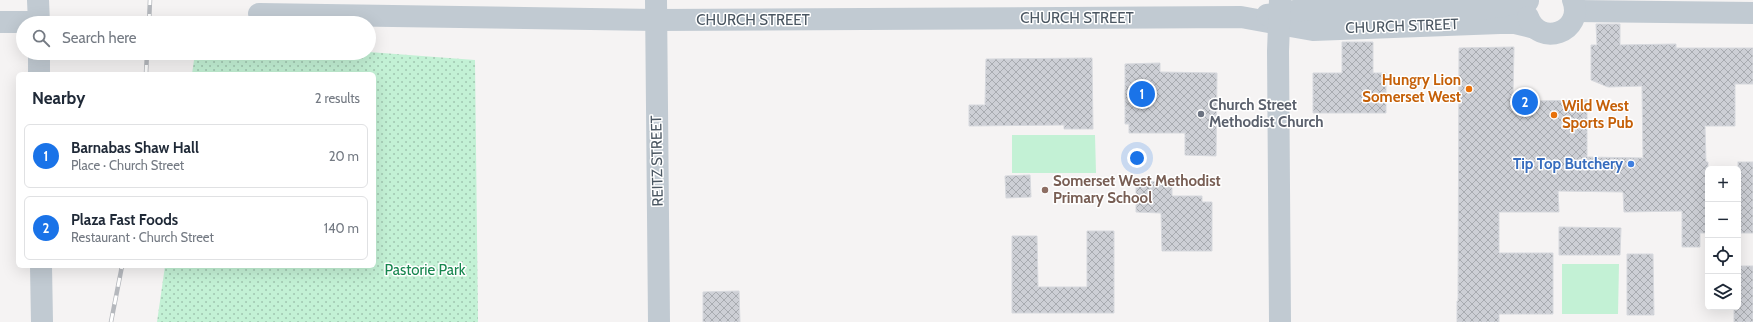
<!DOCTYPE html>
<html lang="en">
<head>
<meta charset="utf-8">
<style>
  body { margin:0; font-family:Cabin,sans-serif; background:#f2f2f3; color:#1f2937 }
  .controls { position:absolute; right:12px; bottom:12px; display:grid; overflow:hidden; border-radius:6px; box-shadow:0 4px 16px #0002 }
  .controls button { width:36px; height:36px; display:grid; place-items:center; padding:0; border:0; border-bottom:1px solid #e0e1e3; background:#fff; color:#1f2937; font:20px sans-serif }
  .you { position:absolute; left:1137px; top:158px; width:14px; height:14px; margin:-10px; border:3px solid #fff; border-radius:50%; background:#1a73e8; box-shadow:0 0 0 6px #1a73e833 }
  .badge { display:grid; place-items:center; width:26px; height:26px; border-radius:50%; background:#1a73e8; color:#fff; font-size:13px; font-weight:700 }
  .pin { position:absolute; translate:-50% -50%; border:2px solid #fff; box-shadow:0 1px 4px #0006 }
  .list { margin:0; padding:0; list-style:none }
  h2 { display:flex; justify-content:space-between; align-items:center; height:52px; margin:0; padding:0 16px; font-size:17px }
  h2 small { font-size:13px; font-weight:400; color:#747a83 }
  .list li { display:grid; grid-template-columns:26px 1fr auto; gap:12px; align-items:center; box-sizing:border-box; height:64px; margin:0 8px 8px; padding:0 8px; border:1px solid #e0e1e3; border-radius:6px }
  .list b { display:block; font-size:15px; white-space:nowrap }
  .list p { margin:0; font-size:13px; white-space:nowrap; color:#747a83 }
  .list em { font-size:13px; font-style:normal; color:#747a83 }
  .icon { flex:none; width:22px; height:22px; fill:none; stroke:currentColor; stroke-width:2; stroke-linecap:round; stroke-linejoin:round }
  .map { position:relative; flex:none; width:1753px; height:322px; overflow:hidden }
  .search { position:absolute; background:#fff; box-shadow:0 4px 16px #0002; left:16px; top:16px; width:360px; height:44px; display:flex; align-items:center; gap:10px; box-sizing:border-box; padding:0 14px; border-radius:22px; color:#747a83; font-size:15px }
  .panel { position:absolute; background:#fff; box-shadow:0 4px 16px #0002; left:16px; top:72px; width:360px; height:196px; border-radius:6px }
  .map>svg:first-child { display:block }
  .grass { fill:url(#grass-dots) }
  .garden { fill:#c3f1d5 }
  .building { fill:url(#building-cross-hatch); stroke:#d7d9de }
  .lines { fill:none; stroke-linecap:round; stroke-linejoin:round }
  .minor { stroke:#c1cad2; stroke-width:22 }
  .rail-casing { stroke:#b5b8bd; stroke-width:4.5 }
  .rail { stroke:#fff; stroke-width:3; stroke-dasharray:9; stroke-linecap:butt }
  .food-dot { fill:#e8710a; stroke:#fff; stroke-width:1.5 }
  .worship-dot { fill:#6b7280; stroke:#fff; stroke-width:1.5 }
  .shop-dot { fill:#3f7fe0; stroke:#fff; stroke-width:1.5 }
  .education-dot { fill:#8d6e63; stroke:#fff; stroke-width:1.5 }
  .labels { text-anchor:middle; stroke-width:3; stroke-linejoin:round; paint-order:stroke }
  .street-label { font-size:15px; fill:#4a5661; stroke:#fff }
  .food-label { font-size:15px; font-weight:bold; fill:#c56008; stroke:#fff; text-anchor:end }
  .worship-label { font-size:15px; font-weight:bold; fill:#5b616d; stroke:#fff; text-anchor:start }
  .shop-label { font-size:15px; font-weight:bold; fill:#366cbe; stroke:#fff; text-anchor:end }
  .education-label { font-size:15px; font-weight:bold; fill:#785e54; stroke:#fff; text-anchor:start }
  .park-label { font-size:15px; fill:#17864f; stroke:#fff }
</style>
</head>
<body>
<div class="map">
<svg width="1753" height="322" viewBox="0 0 1753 322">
  <defs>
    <pattern id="grass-dots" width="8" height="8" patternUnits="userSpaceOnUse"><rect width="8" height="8" fill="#c3f1d5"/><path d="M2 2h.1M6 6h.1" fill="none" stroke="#a0c6b0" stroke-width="1.8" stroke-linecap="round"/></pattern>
    <pattern id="building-cross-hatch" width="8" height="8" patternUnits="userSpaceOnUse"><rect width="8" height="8" fill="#cdcfd5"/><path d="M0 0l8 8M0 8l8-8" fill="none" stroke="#a8abb0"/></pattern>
  </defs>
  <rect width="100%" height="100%" fill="#f5f3f3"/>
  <polygon class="grass" points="369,52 475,60 478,322 157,322 165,266 374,266 374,74 192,74 195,53 369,53"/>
  <g class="garden">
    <polygon points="1095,135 1096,173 1012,173 1012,135"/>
    <polygon points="1562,264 1619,264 1618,314 1562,314"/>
  </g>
  <g class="building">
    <polygon points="1596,24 1620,24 1620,45 1676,44 1676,48 1753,48 1753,84 1735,84 1735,126 1705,126 1706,162 1708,162 1708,233 1700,233 1700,247 1682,247 1682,211 1624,212 1623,192 1558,191 1559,212 1499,212 1499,253 1553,253 1553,314 1499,314 1499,322 1457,322 1457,301 1458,301 1459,48 1514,47 1513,94 1536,94 1535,101 1587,100 1587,157 1643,158 1642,86 1608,87 1591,80 1591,45 1597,45"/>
    <polygon points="1342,42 1373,42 1373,73 1386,73 1386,113 1313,113 1313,73 1342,73"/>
    <polygon points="1092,58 1093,129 1064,129 1064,125 969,126 969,105 985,105 986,59"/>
    <polygon points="1160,63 1160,72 1217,73 1216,156 1185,155 1185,133 1129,133 1129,124 1125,124 1125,64"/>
    <rect x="1738" y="162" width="15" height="71"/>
    <polygon points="1030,175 1031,197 1006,198 1005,176"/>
    <polygon points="1136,181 1172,182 1172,196 1202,196 1202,202 1212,202 1212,251 1162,251 1161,213 1136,212"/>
    <polygon points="1559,227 1621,228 1620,255 1559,255"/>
    <polygon points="1087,231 1114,231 1114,313 1012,313 1012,236 1037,236 1038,287 1087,287"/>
    <polygon points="1627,254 1653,254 1654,315 1627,315"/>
    <polygon points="1738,266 1753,266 1753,322 1734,322 1734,307 1738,307"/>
    <polygon points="739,291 740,322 703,322 703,292"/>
  </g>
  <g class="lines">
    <g class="minor">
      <polyline points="38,0 39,23"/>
      <polyline points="656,0 659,322"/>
      <polyline points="1575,11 1753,13"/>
      <polyline points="259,14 656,20 1241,17 1313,30 1500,23 1515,23 1535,28"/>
      <polyline points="1267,15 1308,9 1477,9 1502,6 1528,1"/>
      <path d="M1528,17C1539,48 1585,32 1573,0"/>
      <polyline points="0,22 39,22"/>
      <polyline points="39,53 39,74"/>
      <polyline points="41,266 42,322"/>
      <polyline points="1280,322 1278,51 1280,0"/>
    </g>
    <defs>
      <g id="rail">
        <polyline points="149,23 150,0"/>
        <polyline points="146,74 147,53"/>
        <polyline points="111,322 122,266"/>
      </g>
    </defs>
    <use href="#rail" class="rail-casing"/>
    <use href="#rail" class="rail"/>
  </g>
  <g class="food-dot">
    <circle cx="1469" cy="89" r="4"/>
    <circle cx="1554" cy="115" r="4"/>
  </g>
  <circle class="worship-dot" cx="1201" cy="114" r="4"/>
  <circle class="shop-dot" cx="1631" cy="164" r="4"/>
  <circle class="education-dot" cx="1045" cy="190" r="4"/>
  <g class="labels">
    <g class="street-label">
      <text x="1077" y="23">CHURCH STREET</text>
      <text x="753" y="25">CHURCH STREET</text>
      <text transform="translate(1402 26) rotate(-2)" y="5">CHURCH STREET</text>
      <text transform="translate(657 161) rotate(-91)" y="5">REITZ STREET</text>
    </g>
    <g class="food-label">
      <text x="1461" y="85">Hungry Lion<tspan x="1461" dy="17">Somerset West</tspan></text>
      <text x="1562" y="111" text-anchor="start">Wild West<tspan x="1562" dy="17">Sports Pub</tspan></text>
    </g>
    <g class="worship-label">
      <text x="1209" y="110">Church Street<tspan x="1209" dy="17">Methodist Church</tspan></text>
    </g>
    <g class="shop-label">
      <text x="1623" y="169">Tip Top Butchery</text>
    </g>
    <g class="education-label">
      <text x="1053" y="186">Somerset West Methodist<tspan x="1053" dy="17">Primary School</tspan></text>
    </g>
    <g class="park-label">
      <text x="425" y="275">Pastorie Park</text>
    </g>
  </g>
</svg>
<div class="controls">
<button>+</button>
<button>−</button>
<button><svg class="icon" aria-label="locate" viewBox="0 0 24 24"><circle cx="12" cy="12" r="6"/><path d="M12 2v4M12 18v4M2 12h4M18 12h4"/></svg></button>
<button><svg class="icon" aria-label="layers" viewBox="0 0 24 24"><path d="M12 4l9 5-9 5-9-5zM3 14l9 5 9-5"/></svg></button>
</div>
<div class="you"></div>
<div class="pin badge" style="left:1142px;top:94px">1</div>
<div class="pin badge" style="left:1525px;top:102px">2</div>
<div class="search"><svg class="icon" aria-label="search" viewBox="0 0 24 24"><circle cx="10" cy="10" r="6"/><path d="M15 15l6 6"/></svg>Search here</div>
<section class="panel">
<h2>Nearby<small>2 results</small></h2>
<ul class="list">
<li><span class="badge">1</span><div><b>Barnabas Shaw Hall</b><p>Place · Church Street</p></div><em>20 m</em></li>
<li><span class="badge">2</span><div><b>Plaza Fast Foods</b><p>Restaurant · Church Street</p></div><em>140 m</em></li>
</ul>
</section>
</div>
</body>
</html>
